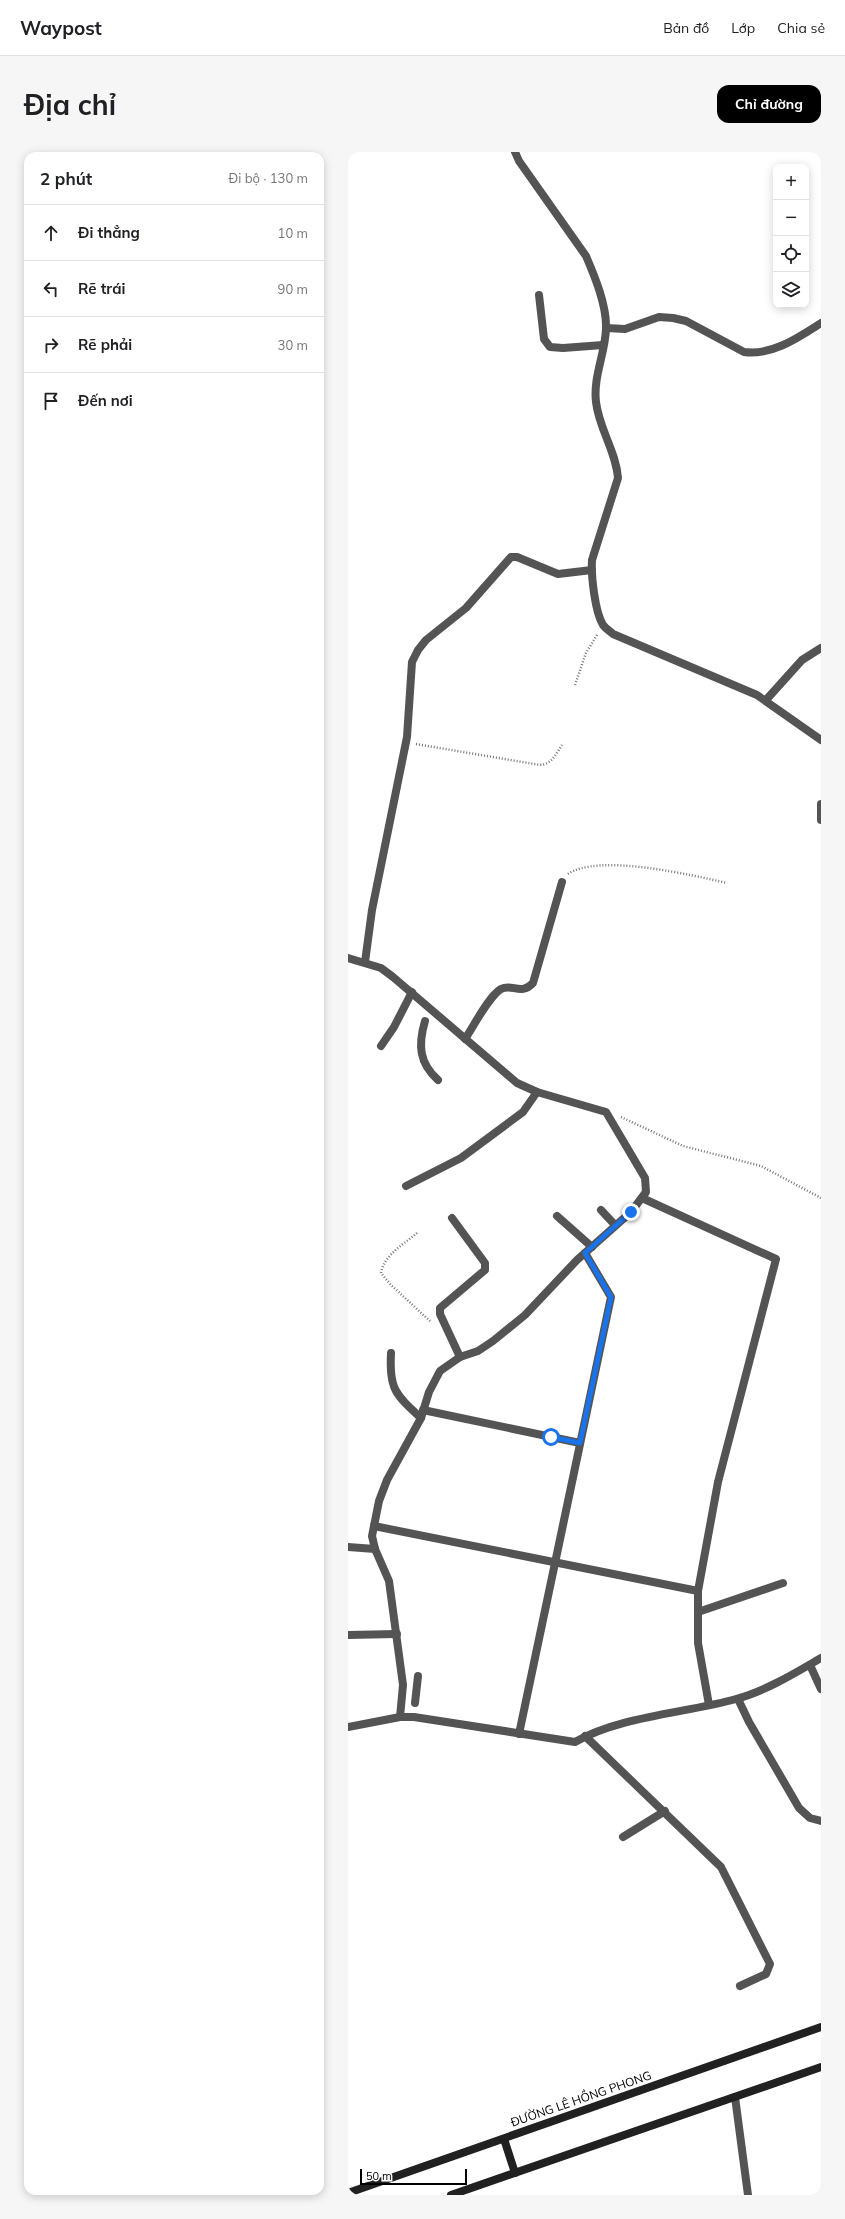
<!DOCTYPE html>
<html lang="vi">
<head>
<meta charset="utf-8">
<style>
  body { margin:0; font-family:Mulish,sans-serif; background:#f6f6f6; color:#202124 }
  .controls { position:absolute; right:12px; top:12px; display:grid; overflow:hidden; border-radius:8px; box-shadow:0 2px 10px #0003 }
  .controls button { width:36px; height:36px; display:grid; place-items:center; padding:0; border:0; border-bottom:1px solid #e0e0e0; background:#fff; color:#202124; font:20px sans-serif }
  .scale { position:absolute; left:12px; bottom:10px; width:107px; box-sizing:border-box; padding-left:4px; border:2px solid #000; border-top:0; font-size:11px; line-height:14px; white-space:nowrap; color:#000; -webkit-text-stroke:3px #fff; paint-order:stroke }
  .stop { position:absolute; width:12px; height:12px; margin:-9px; border:3px solid #1a73e8; border-radius:50%; background:#fff }
  .stop.end { background:#1a73e8; border-color:#fff; box-shadow:0 1px 4px #0008 }
  .list { margin:0; padding:0; list-style:none }
  h2 { display:flex; justify-content:space-between; align-items:center; height:52px; margin:0; padding:0 16px; font-size:17px }
  h2 small { font-size:13px; font-weight:400; color:#757577 }
  .list li { display:grid; grid-template-columns:26px 1fr auto; gap:12px; align-items:center; box-sizing:border-box; height:56px; padding:0 16px; border-top:1px solid #e0e0e0 }
  .list b { display:block; font-size:15px; white-space:nowrap }
  .list em { font-size:13px; font-style:normal; color:#757577 }
  .icon { flex:none; width:22px; height:22px; fill:none; stroke:currentColor; stroke-width:2; stroke-linecap:round; stroke-linejoin:round }
  .map { position:relative; flex:none; width:473px; height:2043px; overflow:hidden; border-radius:12px }
  header { display:flex; align-items:center; gap:24px; box-sizing:border-box; height:56px; padding:0 20px; background:#fff; border-bottom:1px solid #e0e0e0 }
  header strong { font-size:19px }
  nav { display:flex; gap:22px; margin-inline-start:auto; font-size:14px }
  .intro { display:flex; align-items:center; justify-content:space-between; box-sizing:border-box; height:96px; padding:0 24px }
  h1 { margin:0; font-size:28px }
  .button { padding:10px 18px; border-radius:12px; background:#000; color:#fff; font-size:14px; font-weight:700 }
  main { display:flex; gap:24px; padding:0 24px }
  aside { flex:1; background:#fff; border-radius:12px; box-shadow:0 2px 10px #0003 }
  .map>svg:first-child { display:block }
  .lines { fill:none; stroke-linecap:round; stroke-linejoin:round }
  .path { stroke:#767676; stroke-width:2.5; stroke-dasharray:1 2; stroke-linecap:butt }
  .service { stroke:#545454; stroke-width:8 }
  .minor { stroke:#545454; stroke-width:8 }
  .tertiary { stroke:#545454; stroke-width:8 }
  .secondary { stroke:#212121; stroke-width:8 }
  .route { stroke:#1a73e8; stroke-width:5 }
  .labels { text-anchor:middle; stroke-width:3.5; stroke-linejoin:round; paint-order:stroke }
  .street-label { font-size:12px; fill:#000; stroke:#fff }
</style>
</head>
<body>
<header>
<strong>Waypost</strong>
<nav><a>Bản đồ</a><a>Lớp</a><a>Chia sẻ</a></nav>
</header>
<div class="intro"><h1>Địa chỉ</h1><a class="button">Chỉ đường</a></div>
<main>
<aside>
<h2>2 phút<small>Đi bộ · 130 m</small></h2>
<ul class="list">
<li><svg class="icon" aria-label="ahead" viewBox="0 0 24 24"><path d="M12 20V5M6 11l6-6 6 6"/></svg><div><b>Đi thẳng</b></div><em>10 m</em></li>
<li><svg class="icon" aria-label="left" viewBox="0 0 24 24"><path d="M17 20v-9H6M10 6l-5 5 5 5"/></svg><div><b>Rẽ trái</b></div><em>90 m</em></li>
<li><svg class="icon" aria-label="right" viewBox="0 0 24 24"><path d="M7 20v-9h11M14 6l5 5-5 5"/></svg><div><b>Rẽ phải</b></div><em>30 m</em></li>
<li><svg class="icon" aria-label="arrive" viewBox="0 0 24 24"><path d="M6 21V4h12l-3 4 3 4H6"/></svg><div><b>Đến nơi</b></div></li>
</ul>
</aside>
<div class="map">
<svg width="473" height="2043" viewBox="0 0 473 2043">
  <rect width="100%" height="100%" fill="#fff"/>
  <g class="lines">
    <g class="path">
      <polyline points="227,533 238,501 249,483"/>
      <path d="M68,592L192,613C204,612 208,602 214,593"/>
      <path d="M220,722C250,701 344,723 379,731"/>
      <polyline points="273,965 335,994 413,1014 473,1046"/>
      <path d="M69,1081C56,1092 36,1103 33,1121L43,1133L83,1170"/>
    </g>
    <g class="service">
      <polyline points="191,143 196,187 202,195 215,196 255,193"/>
      <path d="M258,176L277,177L311,165L325,166L338,169L396,200C424,204 451,185 473,171"/>
      <polyline points="418,548 454,508 473,496"/>
      <path d="M77,869C70,893 71,911 90,928"/>
      <path d="M117,887C126,874 140,845 153,837C164,831 173,844 185,831L214,730"/>
      <polyline points="33,894 46,875 64,840"/>
      <polyline points="58,1034 113,1006 175,960 189,940"/>
      <polyline points="253,1058 267,1073"/>
      <polyline points="209,1064 244,1095"/>
      <polyline points="104,1066 137,1111 137,1118 92,1156 92,1162 112,1205"/>
      <path d="M43,1201C41,1237 47,1242 73,1266"/>
      <polyline points="350,1460 435,1431"/>
      <polyline points="0,1483 49,1482"/>
      <polyline points="462,1513 473,1537"/>
      <polyline points="390,1547 401,1570 451,1656 462,1666 473,1669"/>
      <polyline points="67,1551 70,1524"/>
      <polyline points="237,1584 373,1715 422,1812 418,1822 392,1834"/>
      <polyline points="275,1685 317,1659"/>
      <polyline points="387,1945 400,2043"/>
    </g>
    <g class="minor">
      <path d="M167,0L171,9L238,104C247,125 259,154 258,177C257,202 245,225 248,250C251,277 268,299 270,326L244,408C243,424 247,460 255,473C258,477 262,479 265,482L409,543L473,588"/>
      <polyline points="473,652 473,668"/>
      <polyline points="0,806 33,816 45,825 169,931 189,940 258,960 297,1026 298,1040 283,1060 229,1108 177,1163 145,1189 130,1199 112,1205 92,1219 81,1240 73,1266 39,1328 31,1349 24,1384 27,1397 41,1429 55,1533 52,1565"/>
      <polyline points="17,810 24,758 59,585 64,510 70,498 78,488 118,456 163,405 169,405 210,422 244,418"/>
      <polyline points="294,1046 428,1107 370,1330 350,1439 350,1491 361,1553"/>
      <polyline points="75,1258 232,1291"/>
      <polyline points="26,1374 350,1439"/>
      <polyline points="0,1395 27,1397"/>
      <polyline points="171,1582 263,1145 237,1101"/>
    </g>
    <path class="tertiary" d="M0,1575L52,1565H66L227,1590C272,1564 338,1561 388,1547C418,1539 447,1521 473,1506"/>
    <g class="secondary">
      <polyline points="156,1987 167,2021"/>
      <polyline points="0,2041 473,1875"/>
      <polyline points="103,2043 473,1915"/>
    </g>
  </g>
  <g class="lines">
    <polyline class="route" points="203,1285 232,1291 263,1145 237,1101 283,1060"/>
  </g>
  <g class="labels">
    <g class="street-label">
      <text transform="translate(233 1947) rotate(-19)" y="4">ĐƯỜNG LÊ HỒNG PHONG</text>
    </g>
  </g>
</svg>
<div class="controls">
<button>+</button>
<button>−</button>
<button><svg class="icon" aria-label="locate" viewBox="0 0 24 24"><circle cx="12" cy="12" r="6"/><path d="M12 2v4M12 18v4M2 12h4M18 12h4"/></svg></button>
<button><svg class="icon" aria-label="layers" viewBox="0 0 24 24"><path d="M12 4l9 5-9 5-9-5zM3 14l9 5 9-5"/></svg></button>
</div>
<div class="scale">50 m</div>
<div class="stop" style="left:203px;top:1285px"></div>
<div class="stop end" style="left:283px;top:1060px"></div>
</div>
</main>
</body>
</html>
